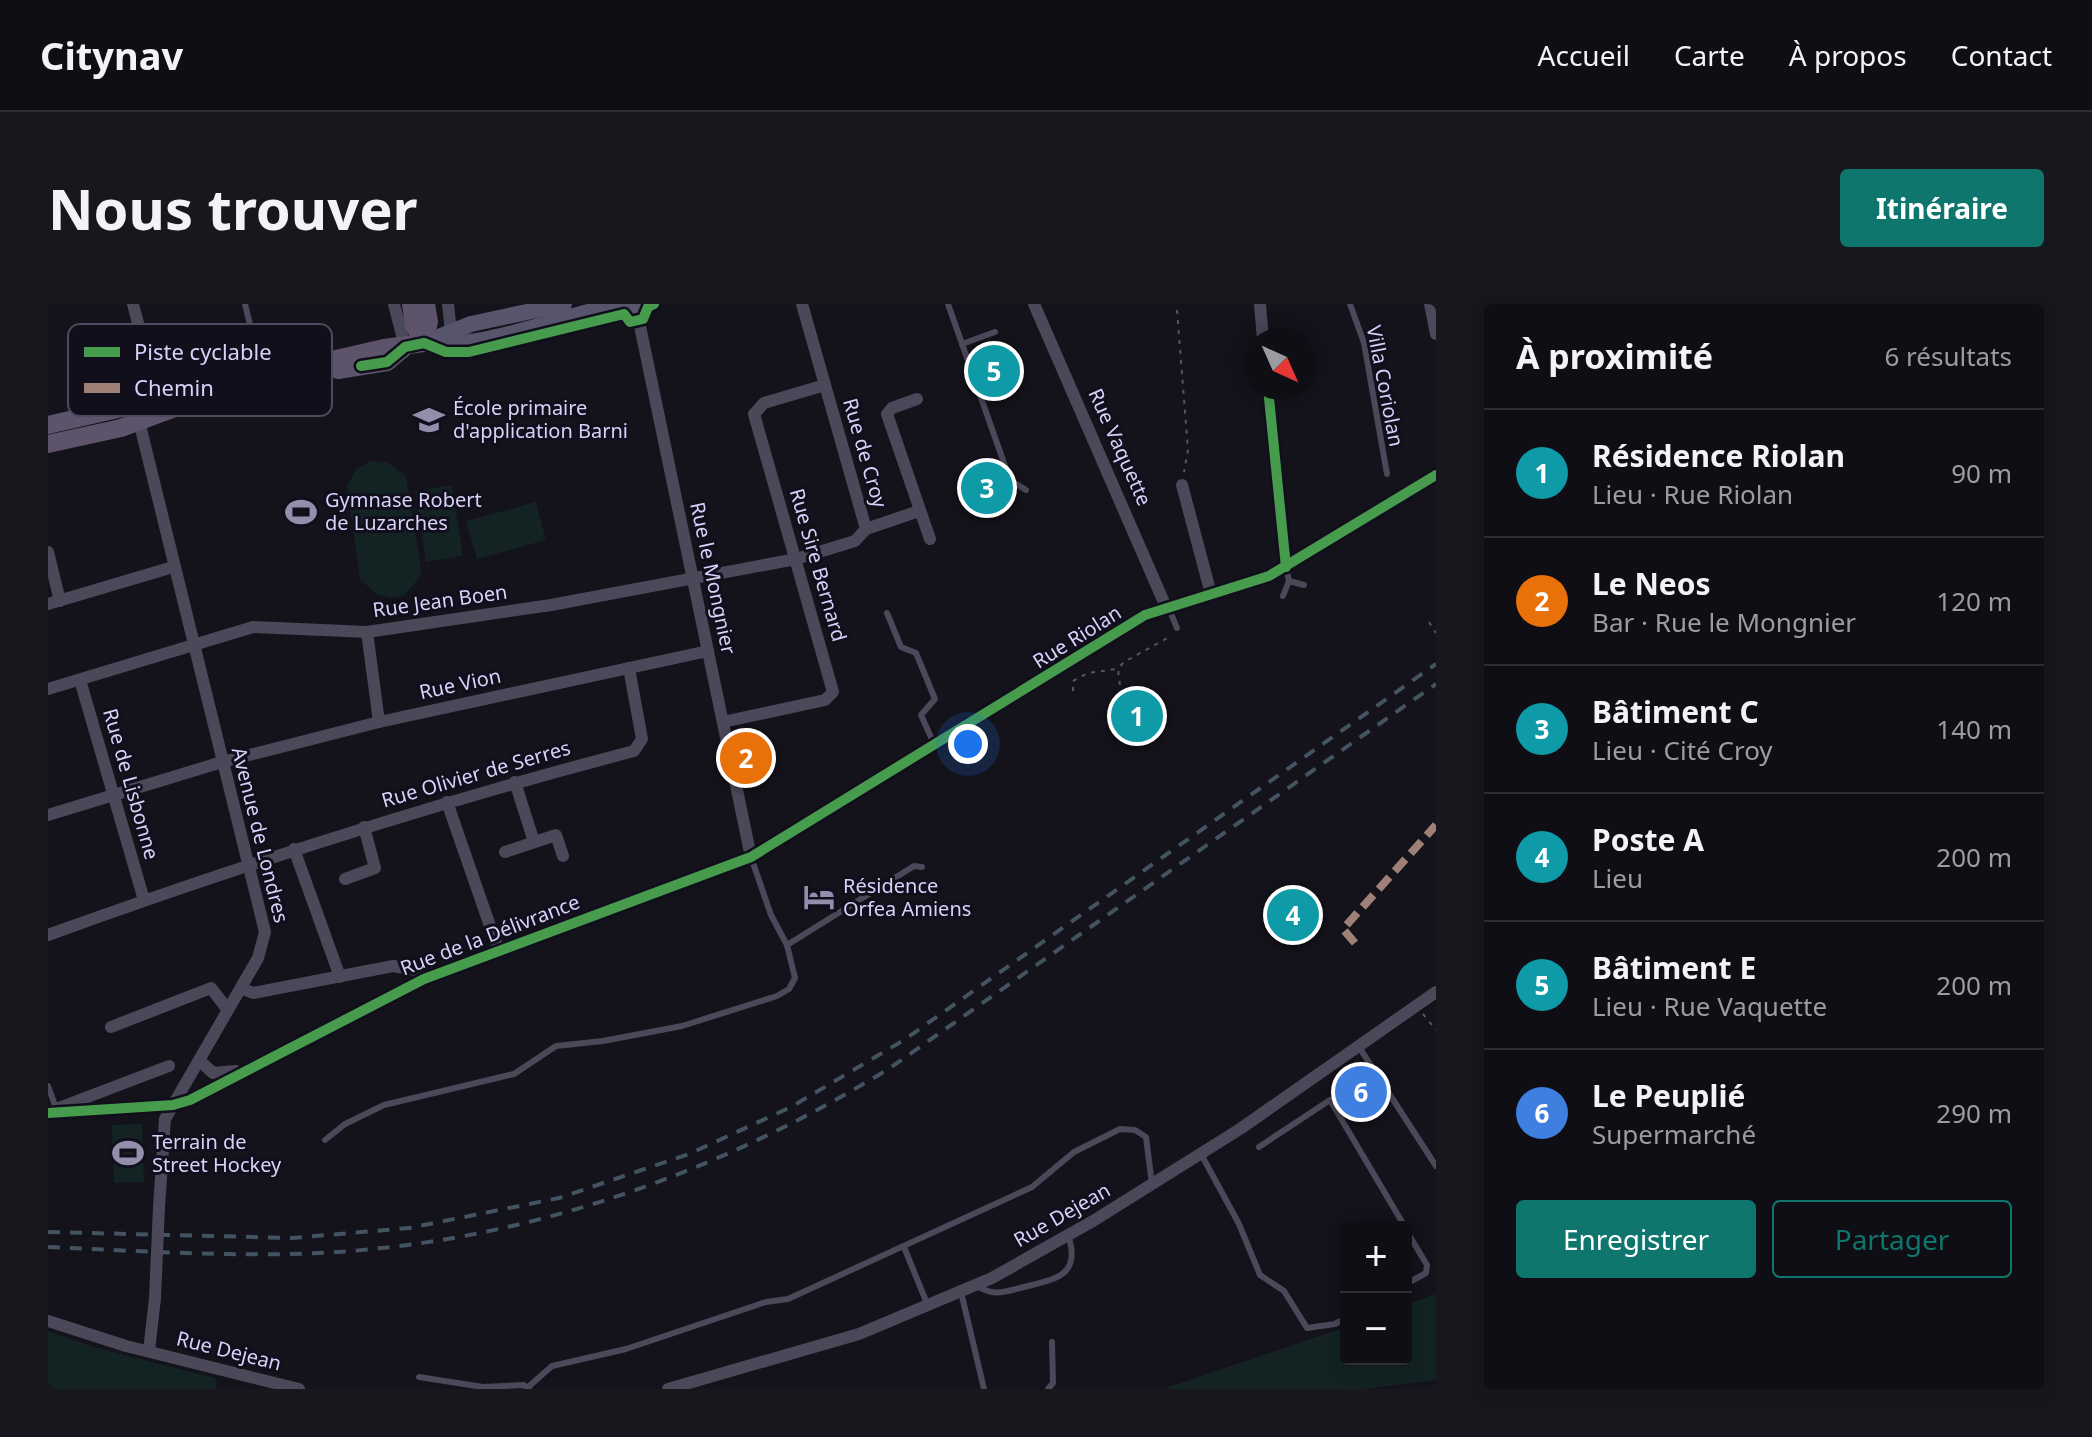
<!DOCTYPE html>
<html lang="fr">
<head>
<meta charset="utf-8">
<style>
  body { margin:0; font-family:"Noto Sans",sans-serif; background:#18171d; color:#f1f3f6 }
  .controls { position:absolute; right:24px; bottom:24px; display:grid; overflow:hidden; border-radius:8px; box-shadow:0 4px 20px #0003 }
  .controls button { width:72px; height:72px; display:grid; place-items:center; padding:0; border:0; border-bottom:2px solid #2f2e34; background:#0f0e14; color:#f1f3f6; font:40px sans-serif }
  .compass { position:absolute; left:1196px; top:24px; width:72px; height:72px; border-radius:50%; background:#0f0e14; box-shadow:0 4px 20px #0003; rotate:135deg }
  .you { position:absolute; left:920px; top:440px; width:28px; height:28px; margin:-20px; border:6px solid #fff; border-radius:50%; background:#1a73e8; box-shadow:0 0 0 12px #1a73e833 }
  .badge { display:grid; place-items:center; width:52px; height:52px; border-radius:50%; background:#0f766e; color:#fff; font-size:26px; font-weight:700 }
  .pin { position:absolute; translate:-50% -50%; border:4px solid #fff; box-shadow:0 2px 8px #0006 }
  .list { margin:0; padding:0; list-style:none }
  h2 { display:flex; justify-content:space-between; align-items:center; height:104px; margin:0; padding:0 32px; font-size:34px }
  h2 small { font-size:26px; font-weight:400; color:#9b9ca0 }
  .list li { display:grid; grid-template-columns:52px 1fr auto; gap:24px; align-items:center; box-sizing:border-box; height:128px; padding:0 32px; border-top:2px solid #2f2e34 }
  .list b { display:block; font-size:30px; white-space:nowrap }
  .list p { margin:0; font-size:26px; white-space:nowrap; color:#9b9ca0 }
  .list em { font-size:26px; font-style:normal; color:#9b9ca0 }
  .actions { display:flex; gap:16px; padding:24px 32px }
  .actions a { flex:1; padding:18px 0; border:2px solid #0f766e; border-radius:8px; text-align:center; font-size:28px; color:#0f766e }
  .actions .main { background:#0f766e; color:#fff }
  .map { position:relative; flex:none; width:1388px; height:1085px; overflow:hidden; border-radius:8px }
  header { display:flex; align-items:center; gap:48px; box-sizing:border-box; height:112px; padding:0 40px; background:#0f0e14; border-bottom:2px solid #2f2e34 }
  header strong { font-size:38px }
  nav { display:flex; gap:44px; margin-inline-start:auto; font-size:28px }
  .intro { display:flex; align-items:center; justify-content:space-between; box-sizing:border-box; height:192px; padding:0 48px }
  h1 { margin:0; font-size:56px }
  .button { padding:20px 36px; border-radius:8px; background:#0f766e; color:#fff; font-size:28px; font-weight:700 }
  main { display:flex; gap:48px; padding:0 48px }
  aside { flex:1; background:#0f0e14; border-radius:8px; box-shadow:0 4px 20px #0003 }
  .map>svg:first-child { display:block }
  .green { fill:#132324 }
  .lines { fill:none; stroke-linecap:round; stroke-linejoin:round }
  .path { stroke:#4e5963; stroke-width:2; stroke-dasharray:4 6; stroke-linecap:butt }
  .service { stroke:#4a4859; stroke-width:6 }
  .minor { stroke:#4a4859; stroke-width:12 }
  .secondary { stroke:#57556c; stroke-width:16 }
  .primary { stroke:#5d536a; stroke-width:18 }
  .rail { stroke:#445361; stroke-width:4; stroke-dasharray:12 10; stroke-linecap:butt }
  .minor-bridge { stroke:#4a4859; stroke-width:12 }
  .quiet { stroke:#9e8076; stroke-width:8; stroke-dasharray:16 8; stroke-linecap:butt }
  .cycleway-casing { stroke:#120f1d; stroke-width:15 }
  .cycleway { stroke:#469c4c; stroke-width:10 }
  .labels { text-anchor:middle; stroke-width:6; stroke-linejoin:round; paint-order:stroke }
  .street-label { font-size:20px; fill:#d8d1f9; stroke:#120f1d }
  .poi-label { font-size:20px; fill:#d8d1f9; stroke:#120f1d; text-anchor:start }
  .key { fill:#120f1d; stroke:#4d495f; stroke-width:2 }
  .key-label { font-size:22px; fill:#d8d1f9 }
</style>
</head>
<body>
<header>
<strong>Citynav</strong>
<nav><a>Accueil</a><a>Carte</a><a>À propos</a><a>Contact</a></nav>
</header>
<div class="intro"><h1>Nous trouver</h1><a class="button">Itinéraire</a></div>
<main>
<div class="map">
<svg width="1388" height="1085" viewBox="0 0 1388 1085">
  <rect width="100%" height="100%" fill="#14121a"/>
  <g class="green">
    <polygon points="322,157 339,158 358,172 374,270 357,291 343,294 328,290 312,275 299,182 308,165"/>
    <polygon points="404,181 415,252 378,258 367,187"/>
    <polygon points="488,198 498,236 429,255 418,217"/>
    <polygon points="94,820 96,878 66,879 64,821"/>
    <polygon points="1388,990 1388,1076 1317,1085 1115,1085 1298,1023 1298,1055 1358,1055 1358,1001"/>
    <polygon points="0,1027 46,1043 167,1074 169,1085 0,1085"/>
  </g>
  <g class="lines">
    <g class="path">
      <polyline points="1129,6 1140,146 1136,168"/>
      <polyline points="1381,318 1388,329"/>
      <polyline points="1025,387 1025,377 1040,369 1069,365"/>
      <polyline points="1093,396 1073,390 1070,365 1076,358 1123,332"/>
      <polyline points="1065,417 1065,405 1073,390"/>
      <polyline points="1375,710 1388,726"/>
    </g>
    <g class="service">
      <polyline points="197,0 204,29 211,27 222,68"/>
      <polyline points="900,0 962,176 978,186"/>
      <polyline points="1302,0 1316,39 1339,170"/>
      <polyline points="914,40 947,28"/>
      <polyline points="1241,277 1256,281"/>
      <polyline points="1235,292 1241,277 1238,263"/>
      <polyline points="1121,305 1129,324"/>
      <polyline points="839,309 853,343 868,349 887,395 873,411 886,440"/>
      <polyline points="703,553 723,611 739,641 866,562 874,563"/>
      <polyline points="1311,743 1388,862"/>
      <polyline points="0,782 8,804"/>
      <polyline points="277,836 297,820 336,801 466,770 508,742 555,737 634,722 729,692 741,685 747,674 739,641"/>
      <polyline points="1211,843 1282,796 1357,923"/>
      <polyline points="1153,850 1191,920 1212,971 1236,987 1259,1024 1287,1020 1298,1014"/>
      <polyline points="1358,926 1379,961 1378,969 1358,980"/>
      <polyline points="856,943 880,1002"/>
      <path d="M928,981C945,993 956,988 976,983C1007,975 1034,972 1020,931"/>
      <polyline points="913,988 936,1085"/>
      <polyline points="371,1073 435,1083 476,1081 481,1085"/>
      <polyline points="479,1084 504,1062 578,1045 718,998 740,995 984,883 1026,848 1072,825 1087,826 1098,833 1104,880"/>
      <polyline points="1000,1085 1005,1079 1004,1038"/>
    </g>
    <g class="minor">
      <polyline points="85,0 111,100"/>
      <polyline points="346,0 357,43"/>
      <polyline points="400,0 403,28"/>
      <polyline points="986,0 1118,303"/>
      <polyline points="1212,0 1215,36"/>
      <polyline points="1382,0 1388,30"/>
      <polyline points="588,3 703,553"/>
      <polyline points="1220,84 1238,263"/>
      <polyline points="869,95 844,104 839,110 882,235"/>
      <polyline points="90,113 217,628 210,654 117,815 111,903"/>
      <polyline points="1134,181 1163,290"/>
      <polyline points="818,225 871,207"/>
      <polyline points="0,248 12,297"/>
      <polyline points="0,300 125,263"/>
      <polyline points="319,328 331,418"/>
      <polyline points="32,376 96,596"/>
      <polyline points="0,385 205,323 319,328 503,301 748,255 807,237 818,225 754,0"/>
      <polyline points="675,418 777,396 785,388 706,110 716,99 777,81"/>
      <polyline points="467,478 486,538"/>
      <polyline points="399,498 450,645"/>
      <polyline points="0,511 174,458 331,418 660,347"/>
      <polyline points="246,545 292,673"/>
      <polyline points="457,548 508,531 515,552"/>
      <polyline points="297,575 327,564 316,523"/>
      <path d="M0,631C193,561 387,499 586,447L594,435L581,364"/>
      <polyline points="193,684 205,689 345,662 368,666 376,675"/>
      <polyline points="63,723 163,684 180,706"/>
      <polyline points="152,757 165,769 188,767"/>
      <polyline points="8,805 121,762"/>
      <polyline points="0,809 125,801 142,796 376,675 703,553 1097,311 1221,272 1388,171"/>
      <polyline points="0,1017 78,1042 251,1085"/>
      <polyline points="101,1047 107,994"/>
      <polyline points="620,1085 811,1030 944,974 1045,917 1192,825 1388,688"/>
    </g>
    <g class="secondary">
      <polyline points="381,37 423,20 516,0"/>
      <path d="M376,39C439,45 496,17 557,4C569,1 583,7 593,0"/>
    </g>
    <g class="primary">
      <polyline points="363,0 366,22 376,39"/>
      <polyline points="376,39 381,18 378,0"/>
      <polyline points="290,66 339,58 357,43"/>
      <polyline points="0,121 336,44 376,39"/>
      <polyline points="0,140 73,124 132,102"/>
    </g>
    <g class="rail">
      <polyline points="0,928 244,934 361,924 511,894 641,850 743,803 856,736 1388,360"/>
      <path d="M0,943C90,947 182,953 272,949C475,939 670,870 842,764L1388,380"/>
    </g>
    <polyline class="minor-bridge" points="107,994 111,903"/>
    <polyline class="quiet" points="1307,639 1295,625 1388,521"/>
    <defs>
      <g id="cycleway">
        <polyline points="313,62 339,58 357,43 376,39 398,48 421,48 576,10 582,18 595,15 600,3 606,0"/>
        <polyline points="1220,84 1238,263"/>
        <polyline points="0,809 125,801 142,796 376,675 703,553 1097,311 1221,272 1388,171"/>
      </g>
    </defs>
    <use href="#cycleway" class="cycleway-casing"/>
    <use href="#cycleway" class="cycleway"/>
  </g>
  <defs>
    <symbol id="school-bare" viewBox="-9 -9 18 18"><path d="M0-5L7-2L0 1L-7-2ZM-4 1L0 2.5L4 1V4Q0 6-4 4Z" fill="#938eab" stroke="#120f1d" stroke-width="2.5" paint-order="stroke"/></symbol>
    <symbol id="stadium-bare" viewBox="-9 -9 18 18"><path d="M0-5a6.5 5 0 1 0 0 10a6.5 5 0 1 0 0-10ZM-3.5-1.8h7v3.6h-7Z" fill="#938eab" stroke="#120f1d" stroke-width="2.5" paint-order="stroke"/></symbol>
    <symbol id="hotel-bare" viewBox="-9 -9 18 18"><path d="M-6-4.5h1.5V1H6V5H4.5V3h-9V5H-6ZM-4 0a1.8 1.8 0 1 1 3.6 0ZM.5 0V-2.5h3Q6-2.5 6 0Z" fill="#938eab" stroke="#120f1d" stroke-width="2.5" paint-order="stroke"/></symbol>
  </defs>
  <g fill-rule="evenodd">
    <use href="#school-bare" x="359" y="94" width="44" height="44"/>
    <use href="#stadium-bare" x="231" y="186" width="44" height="44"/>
    <use href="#hotel-bare" x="749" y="571" width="44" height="44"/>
    <use href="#stadium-bare" x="58" y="827" width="44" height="44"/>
  </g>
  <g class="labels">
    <g class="street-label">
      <text transform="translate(1337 82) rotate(79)" y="7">Villa Coriolan</text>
      <text transform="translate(1072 143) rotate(66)" y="7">Rue Vaquette</text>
      <text transform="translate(817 149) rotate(74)" y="7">Rue de Croy</text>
      <text transform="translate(770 261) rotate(74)" y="7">Rue Sire Bernard</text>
      <text transform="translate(665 274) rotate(78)" y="7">Rue le Mongnier</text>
      <text transform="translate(392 297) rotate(-8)" y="7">Rue Jean Boen</text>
      <text transform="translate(1029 333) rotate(-32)" y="7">Rue Riolan</text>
      <text transform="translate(412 380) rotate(-12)" y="7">Rue Vion</text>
      <text transform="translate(428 470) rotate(-16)" y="7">Rue Olivier de Serres</text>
      <text transform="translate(83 480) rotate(74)" y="7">Rue de Lisbonne</text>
      <text transform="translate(212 531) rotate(76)" y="7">Avenue de Londres</text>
      <text transform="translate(442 631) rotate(-21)" y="7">Rue de la Délivrance</text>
      <text transform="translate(1014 911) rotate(-30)" y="7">Rue Dejean</text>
      <text transform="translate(181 1047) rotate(14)" y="7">Rue Dejean</text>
    </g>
    <g class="poi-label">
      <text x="405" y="111">École primaire<tspan x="405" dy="23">d'application Barni</tspan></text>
      <text x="277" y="203">Gymnase Robert<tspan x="277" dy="23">de Luzarches</tspan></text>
      <text x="795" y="589">Résidence<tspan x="795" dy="23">Orfea Amiens</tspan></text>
      <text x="104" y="845">Terrain de<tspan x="104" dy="23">Street Hockey</tspan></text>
    </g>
  </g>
  <rect x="20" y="20" width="264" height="92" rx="12" class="key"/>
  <rect x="36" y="43" width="36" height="10" fill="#469c4c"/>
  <rect x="36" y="79" width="36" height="10" fill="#9e8076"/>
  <g class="key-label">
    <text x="86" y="56">Piste cyclable</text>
    <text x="86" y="92">Chemin</text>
  </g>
</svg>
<div class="controls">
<button>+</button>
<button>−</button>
</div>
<svg class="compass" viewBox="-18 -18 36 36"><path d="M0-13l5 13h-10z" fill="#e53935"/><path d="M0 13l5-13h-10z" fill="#9b9ca0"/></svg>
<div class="you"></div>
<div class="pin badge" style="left:1089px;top:412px;background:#0f9aa8">1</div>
<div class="pin badge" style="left:698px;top:454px;background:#e8710a">2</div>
<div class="pin badge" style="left:939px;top:184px;background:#0f9aa8">3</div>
<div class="pin badge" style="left:1245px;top:611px;background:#0f9aa8">4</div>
<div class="pin badge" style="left:946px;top:67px;background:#0f9aa8">5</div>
<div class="pin badge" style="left:1313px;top:788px;background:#3f7fe0">6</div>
</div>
<aside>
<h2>À proximité<small>6 résultats</small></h2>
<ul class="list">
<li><span class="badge" style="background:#0f9aa8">1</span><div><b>Résidence Riolan</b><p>Lieu · Rue Riolan</p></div><em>90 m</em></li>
<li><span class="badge" style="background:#e8710a">2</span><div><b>Le Neos</b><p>Bar · Rue le Mongnier</p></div><em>120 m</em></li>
<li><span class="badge" style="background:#0f9aa8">3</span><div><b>Bâtiment C</b><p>Lieu · Cité Croy</p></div><em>140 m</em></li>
<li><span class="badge" style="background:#0f9aa8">4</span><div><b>Poste A</b><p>Lieu</p></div><em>200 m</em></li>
<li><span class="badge" style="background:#0f9aa8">5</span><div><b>Bâtiment E</b><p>Lieu · Rue Vaquette</p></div><em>200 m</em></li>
<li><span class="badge" style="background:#3f7fe0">6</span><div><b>Le Peuplié</b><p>Supermarché</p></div><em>290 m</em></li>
</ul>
<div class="actions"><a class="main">Enregistrer</a><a>Partager</a></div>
</aside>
</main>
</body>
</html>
